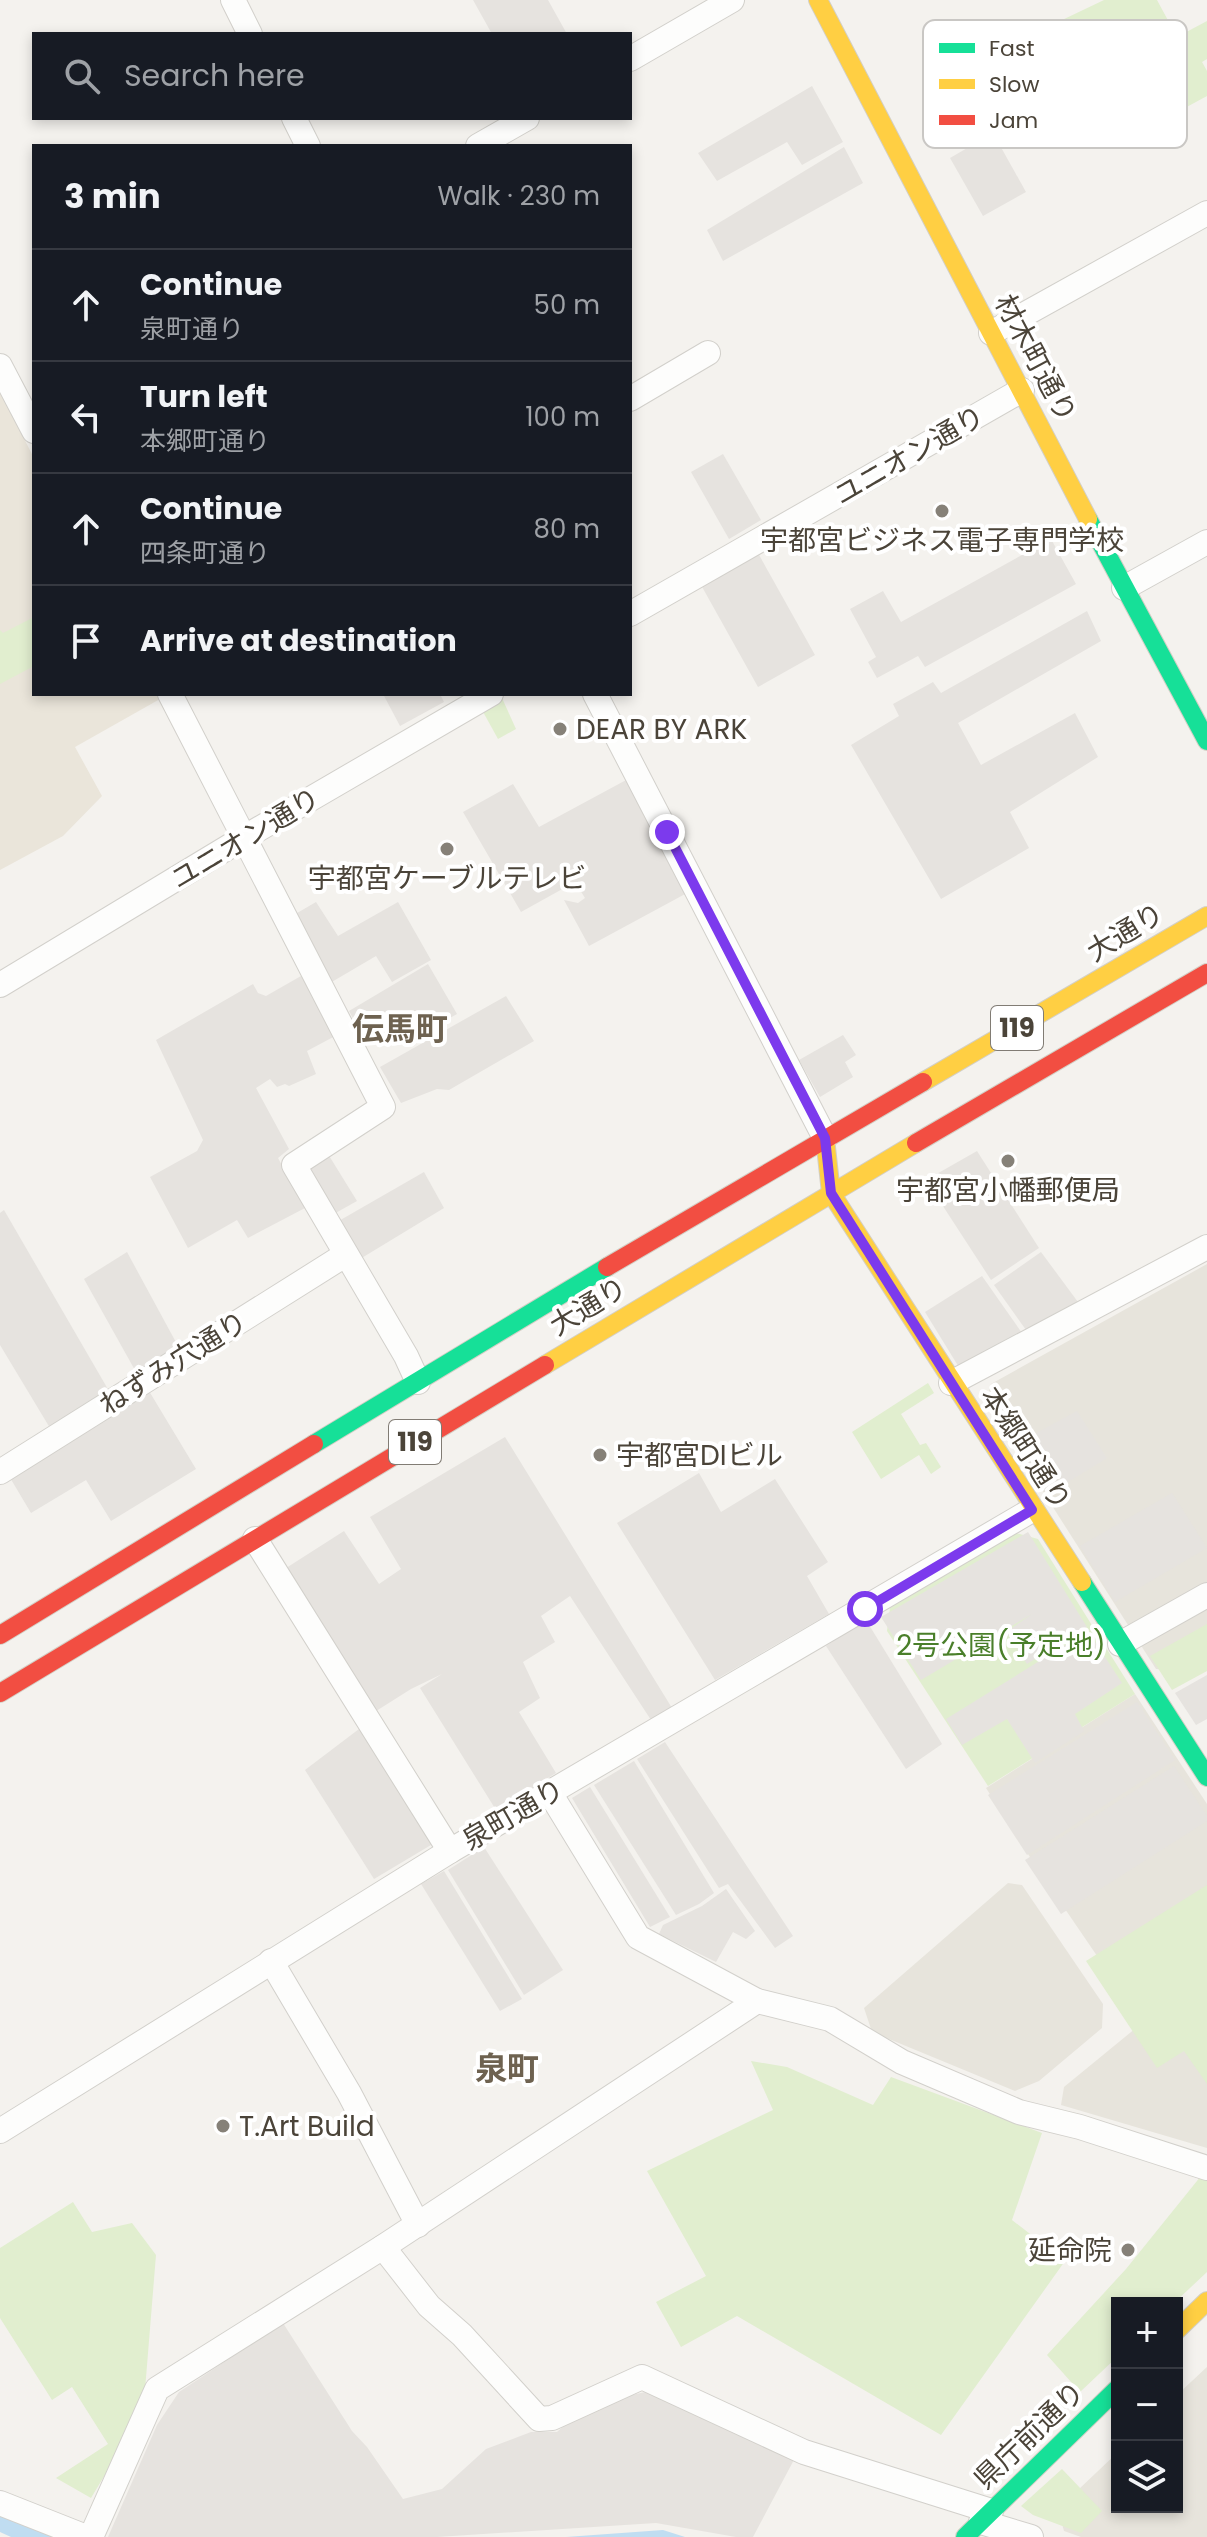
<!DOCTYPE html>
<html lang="en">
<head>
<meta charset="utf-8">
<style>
  body { margin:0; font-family:Poppins,"Noto Sans JP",sans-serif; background:#20242c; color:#f1f3f6 }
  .controls { position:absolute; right:24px; bottom:24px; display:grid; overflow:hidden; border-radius:0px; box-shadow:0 4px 12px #0003 }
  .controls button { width:72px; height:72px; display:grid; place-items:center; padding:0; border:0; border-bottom:2px solid #363941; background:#171b24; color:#f1f3f6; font:40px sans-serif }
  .stop { position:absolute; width:24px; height:24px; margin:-18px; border:6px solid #7c3aed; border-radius:50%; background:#fff }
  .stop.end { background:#7c3aed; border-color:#fff; box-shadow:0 2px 8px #0008 }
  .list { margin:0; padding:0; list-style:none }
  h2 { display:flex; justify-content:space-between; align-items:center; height:104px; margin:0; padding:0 32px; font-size:34px }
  h2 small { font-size:26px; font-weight:400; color:#9ea1a6 }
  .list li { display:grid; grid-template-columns:52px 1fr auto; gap:24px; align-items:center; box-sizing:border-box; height:112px; padding:0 32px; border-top:2px solid #363941 }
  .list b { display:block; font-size:30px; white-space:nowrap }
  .list p { margin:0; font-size:26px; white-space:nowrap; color:#9ea1a6 }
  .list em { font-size:26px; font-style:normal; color:#9ea1a6 }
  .icon { flex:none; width:44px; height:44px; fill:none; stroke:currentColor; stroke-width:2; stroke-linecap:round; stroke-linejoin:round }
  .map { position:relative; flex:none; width:1207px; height:2537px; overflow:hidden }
  .search { position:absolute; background:#171b24; box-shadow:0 4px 12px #0003; left:32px; top:32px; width:600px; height:88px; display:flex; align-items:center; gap:20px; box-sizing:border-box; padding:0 28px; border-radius:0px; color:#9ea1a6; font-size:30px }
  .panel { position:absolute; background:#171b24; box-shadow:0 4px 12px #0003; left:32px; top:144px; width:600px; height:552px; border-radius:0px }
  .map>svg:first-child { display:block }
  .residential { fill:#e7e4dc }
  .education { fill:#eae5da }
  .green { fill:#e1eecf }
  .parking { fill:#e6e3df }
  .water { fill:#c0ddf1 }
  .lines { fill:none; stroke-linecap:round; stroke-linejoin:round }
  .street-casing { stroke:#d2d0cb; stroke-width:26 }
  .fast-casing { stroke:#d3cfc5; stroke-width:20 }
  .slow-casing { stroke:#d3cfc5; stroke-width:20 }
  .jam-casing { stroke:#d3cfc5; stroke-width:20 }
  .street { stroke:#fdfdfc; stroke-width:24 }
  .fast { stroke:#16e098; stroke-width:18 }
  .slow { stroke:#ffcf43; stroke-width:18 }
  .jam { stroke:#f24e42; stroke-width:18 }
  .route { stroke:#7c3aed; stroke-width:10 }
  .poi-dot { fill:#868178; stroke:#fff; stroke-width:3 }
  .labels { text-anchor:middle; stroke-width:8; stroke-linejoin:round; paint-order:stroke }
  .shield { fill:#fff; stroke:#817c74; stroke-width:2 }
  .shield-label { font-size:26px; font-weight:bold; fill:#4b4439 }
  .street-label { font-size:28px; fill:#4b4439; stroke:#fff }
  .poi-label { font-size:28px; fill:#4b4439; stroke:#fff }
  .park-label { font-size:28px; fill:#4a7f2a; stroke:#fff }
  .quarter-label { font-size:32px; font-weight:bold; fill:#6e6250; stroke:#fff }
  .key { fill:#fff; stroke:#c9c7c4; stroke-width:2 }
  .key-label { font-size:22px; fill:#4b4439 }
</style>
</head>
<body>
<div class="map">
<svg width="1207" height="2537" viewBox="0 0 1207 2537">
  <rect width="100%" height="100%" fill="#f4f2ee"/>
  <g class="residential">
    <polygon points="1207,1264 1207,1649 1173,1670 1156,1669 986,1402 991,1384"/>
    <polygon points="1135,1694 1207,1804 1207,1951 1121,1991 1035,1865 986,1788"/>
    <polygon points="1008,1883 1022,1885 1103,2004 1102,2028 1039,2081 1015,2091 872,2032 864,2008"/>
    <polygon points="1207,1979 1207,2148 1061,2105 1064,2087 1136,2028"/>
    <polygon points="1207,2367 1207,2537 1081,2537 1064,2531 1058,2509 1117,2453 1117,2507 1177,2507 1177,2395"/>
  </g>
  <polygon class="education" points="0,392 34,458 34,694 158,694 160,699 75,747 102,796 63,836 0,870"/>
  <g class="green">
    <polygon points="1104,0 1157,0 1177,37 1207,21 1207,59 1202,62 1207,71 1207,96 1124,141 1060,21"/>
    <polygon points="34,617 34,666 0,684 0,630 3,633"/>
    <polygon points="502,698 516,729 498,739 482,710"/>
    <polygon points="928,1383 934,1393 901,1414 920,1445 926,1443 941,1467 931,1474 919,1455 881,1479 852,1432"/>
    <polygon points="1016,1533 1038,1539 1135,1694 988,1786 887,1631 890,1608"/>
    <polygon points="1207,1624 1207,1671 1172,1690 1150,1656"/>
    <polygon points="1207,1885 1207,2084 1184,2051 1157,2068 1086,1961"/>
    <polygon points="751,2061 787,2067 873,2105 891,2077 1042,2133 1012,2220 1065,2261 941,2435 737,2316 681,2347 656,2302 706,2276 647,2171 773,2110"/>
    <polygon points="1201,2176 1207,2179 1207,2272 1174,2303 1117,2303 1117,2357 1080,2392 1047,2355 1126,2269"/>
    <polygon points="73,2202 92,2232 132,2223 156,2255 145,2390 130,2433 91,2498 56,2478 108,2444 72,2387 52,2400 0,2318 0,2248"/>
    <polygon points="1062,2469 1102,2511 1081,2533 1033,2515 1021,2506"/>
  </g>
  <g class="parking">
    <polygon points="473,0 548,0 567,34 492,34"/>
    <polygon points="812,86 843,142 802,165 787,142 717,181 698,153"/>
    <polygon points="993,133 1026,192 983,216 950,158"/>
    <polygon points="844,147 863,183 723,261 707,230"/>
    <polygon points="723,454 761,520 729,539 691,472"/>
    <polygon points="1051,539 1076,584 925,667 918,656 877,678 868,662 876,657 850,609 883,591 901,622"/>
    <polygon points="758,553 815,655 758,687 701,585"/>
    <polygon points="1087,611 1101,641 958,723 981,765 1075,713 1098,757 1010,812 1029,848 941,899 851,745 899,716 893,704 933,682 941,693"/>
    <polygon points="383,694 440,694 444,702 400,726"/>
    <polygon points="628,779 687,893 589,946 564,900 578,903 585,898 575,882 521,912 463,812 513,784 539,827"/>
    <polygon points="316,902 338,936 398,902 431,960 392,982 376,956 330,983 292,916"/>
    <polygon points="428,964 457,1014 403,1044 394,1030 368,1045 349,1011"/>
    <polygon points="301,976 337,1035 307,1051 316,1074 289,1086 285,1084 277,1087 270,1079 256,1088 289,1149 278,1158 305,1208 248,1238 237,1220 188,1248 150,1177 197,1151 203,1140 156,1040 253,984 258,993 266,996"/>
    <polygon points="506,996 534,1041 449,1090 437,1089 401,1103 380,1067"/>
    <polygon points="843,1035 856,1055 845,1062 853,1077 820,1097 799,1060"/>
    <polygon points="977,1151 1039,1248 991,1280 926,1180"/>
    <polygon points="328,1154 357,1201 332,1215 309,1177 312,1165"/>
    <polygon points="424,1172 444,1208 360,1259 337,1222"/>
    <polygon points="4,1210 109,1391 50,1428 0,1345 0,1213"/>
    <polygon points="127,1252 178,1346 136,1372 84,1279"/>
    <polygon points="1041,1252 1078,1302 1026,1330 994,1285"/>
    <polygon points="982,1276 1022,1333 960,1369 925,1312"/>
    <polygon points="149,1391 196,1469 111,1521 86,1480 31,1513 9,1476"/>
    <polygon points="1077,1411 1107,1458 1047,1495 1014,1445"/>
    <polygon points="505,1437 672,1708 651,1720 570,1596 541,1616 555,1642 523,1662 540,1698 519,1712 556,1773 496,1810 420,1688 442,1674 411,1689 373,1713 283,1570 344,1531 379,1584 401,1569 370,1517"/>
    <polygon points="699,1473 721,1512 775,1479 828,1562 807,1576 829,1614 715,1680 617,1523"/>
    <polygon points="1172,1493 1207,1548 1115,1602 1080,1546"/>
    <polygon points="1028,1532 1087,1627 1027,1664 1006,1632 1032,1614 921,1680 881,1617"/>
    <polygon points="866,1620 942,1744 906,1769 826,1646"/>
    <polygon points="1088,1631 1122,1683 1075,1714 1084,1731 1035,1763 1007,1719 962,1745 946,1719"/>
    <polygon points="1207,1675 1207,1719 1196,1725 1175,1693"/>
    <polygon points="1137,1702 1175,1760 1027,1855 988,1795"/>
    <polygon points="363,1726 436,1842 374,1879 305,1770"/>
    <polygon points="665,1742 793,1936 775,1948 728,1884 719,1888 637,1759"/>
    <polygon points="634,1761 714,1893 699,1904 676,1915 594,1785"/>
    <polygon points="1174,1766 1207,1816 1207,1821 1061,1914 1025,1860"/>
    <polygon points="590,1787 670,1917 650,1927 572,1798"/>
    <polygon points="484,1847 563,1970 524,1995 448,1870"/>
    <polygon points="444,1871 522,1999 500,2011 421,1884"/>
    <polygon points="726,1889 755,1931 746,1939 733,1932 716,1962 659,1934 663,1925 702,1906"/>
    <polygon points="283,2323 352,2431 367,2447 403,2499 442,2489 486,2449 531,2432 557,2432 570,2420 610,2400 654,2390 796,2456 753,2537 736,2537 656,2523 437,2537 108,2537 157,2425 179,2392"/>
  </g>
  <g class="water">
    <polygon points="0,2512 61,2537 11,2537 0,2532"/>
    <polygon points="663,2530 685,2537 566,2537"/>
  </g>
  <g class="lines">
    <defs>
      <g id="street">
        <polyline points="233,0 250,34"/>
        <polyline points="630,59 732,0"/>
        <polyline points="294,118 308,146"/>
        <polyline points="478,146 527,118"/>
        <polyline points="991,333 1207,213"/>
        <polyline points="0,366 34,431"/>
        <polyline points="630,399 708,353"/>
        <polyline points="1124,588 1207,542"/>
        <polyline points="630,614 1022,390"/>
        <polyline points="170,694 383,1107 294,1165 406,1356 418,1382"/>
        <polyline points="595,694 825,1138"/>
        <polyline points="0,985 245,837 491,694"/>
        <polyline points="951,1383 1207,1247"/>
        <polyline points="0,1472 345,1255"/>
        <polyline points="255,1539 450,1851"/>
        <polyline points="1120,1644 1207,1595"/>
        <polyline points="271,1961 349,2093 418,2225"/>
        <polyline points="757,2001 830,2019 902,2062 1019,2112 1080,2127 1207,2168"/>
        <polyline points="0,2131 450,1851 1032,1510"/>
        <polyline points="383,2247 429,2306 462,2335 539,2419 552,2418 642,2377 804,2452 991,2511"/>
        <polyline points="0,2503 86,2537"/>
        <polyline points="981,2522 1031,2537"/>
        <polyline points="91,2537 157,2389 383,2247 757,2001 638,1937 550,1793"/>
      </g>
      <g id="fast">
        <polyline points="1088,519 1207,741"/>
        <polyline points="314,1444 607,1267"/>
        <polyline points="1082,1582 1207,1777"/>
        <polyline points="965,2537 1117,2389"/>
      </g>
      <g id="slow">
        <polyline points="818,0 1088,519"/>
        <polyline points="923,1082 1207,916"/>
        <polyline points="825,1138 831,1193 1082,1582"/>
        <polyline points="545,1365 916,1143"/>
        <polyline points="1177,2330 1207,2301"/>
      </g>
      <g id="jam">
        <polyline points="916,1143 1207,973"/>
        <polyline points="607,1267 923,1082"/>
        <polyline points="0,1635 314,1444"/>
        <polyline points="0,1693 545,1365"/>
      </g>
    </defs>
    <use href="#street" class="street-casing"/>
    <use href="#fast" class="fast-casing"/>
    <use href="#slow" class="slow-casing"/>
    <use href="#jam" class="jam-casing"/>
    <use href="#street" class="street"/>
    <use href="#fast" class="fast"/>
    <use href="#slow" class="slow"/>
    <use href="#jam" class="jam"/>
  </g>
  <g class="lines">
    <polyline class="route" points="667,832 825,1138 831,1193 1032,1510 865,1609"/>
  </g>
  <g class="poi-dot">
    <circle cx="942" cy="511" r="8"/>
    <circle cx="560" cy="729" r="8"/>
    <circle cx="447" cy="849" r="8"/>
    <circle cx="1008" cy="1161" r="8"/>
    <circle cx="600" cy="1455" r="8"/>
    <circle cx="223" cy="2126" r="8"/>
    <circle cx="1128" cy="2250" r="8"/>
  </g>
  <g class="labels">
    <g class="shield">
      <rect x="991" y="1006" width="52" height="44" rx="6"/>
      <rect x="389" y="1420" width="52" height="44" rx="6"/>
    </g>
    <g class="shield-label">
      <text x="1017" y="1037">119</text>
      <text x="415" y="1451">119</text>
    </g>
    <g class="street-label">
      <text transform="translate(1036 358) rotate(62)" y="10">材木町通り</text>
      <text transform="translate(909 455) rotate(-30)" y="10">ユニオン通り</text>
      <text transform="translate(245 838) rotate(-31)" y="10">ユニオン通り</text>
      <text transform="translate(1125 932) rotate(-31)" y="10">大通り</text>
      <text transform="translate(588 1306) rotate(-31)" y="10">大通り</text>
      <text transform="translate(173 1363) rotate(-32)" y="10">ねずみ穴通り</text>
      <text transform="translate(1026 1448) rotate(57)" y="10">本郷町通り</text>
      <text transform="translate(513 1814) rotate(-30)" y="10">泉町通り</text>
      <text transform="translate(1029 2435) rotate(-44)" y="10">県庁前通り</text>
    </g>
    <g class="poi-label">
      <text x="942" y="550">宇都宮ビジネス電子専門学校</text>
      <text x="576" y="739" text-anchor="start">DEAR BY ARK</text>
      <text x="447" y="888">宇都宮ケーブルテレビ</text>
      <text x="1008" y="1200">宇都宮小幡郵便局</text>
      <text x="616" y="1465" text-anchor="start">宇都宮DIビル</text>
      <text x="239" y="2136" text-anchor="start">T.Art Build</text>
      <text x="1112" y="2260" text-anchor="end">延命院</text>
    </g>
    <g class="park-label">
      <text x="1001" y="1655">2号公園(予定地)</text>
    </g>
    <g class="quarter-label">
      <text x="400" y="1040">伝馬町</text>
      <text x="507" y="2080">泉町</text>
    </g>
  </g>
  <rect x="923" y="20" width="264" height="128" rx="12" class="key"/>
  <rect x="939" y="43" width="36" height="10" fill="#16e098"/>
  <rect x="939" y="79" width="36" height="10" fill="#ffcf43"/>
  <rect x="939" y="115" width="36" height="10" fill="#f24e42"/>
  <g class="key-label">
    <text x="989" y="56">Fast</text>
    <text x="989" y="92">Slow</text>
    <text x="989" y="128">Jam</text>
  </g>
</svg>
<div class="controls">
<button>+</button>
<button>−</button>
<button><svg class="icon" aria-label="layers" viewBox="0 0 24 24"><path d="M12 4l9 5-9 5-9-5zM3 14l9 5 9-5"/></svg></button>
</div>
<div class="stop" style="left:865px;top:1609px"></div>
<div class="stop end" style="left:667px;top:832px"></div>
<div class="search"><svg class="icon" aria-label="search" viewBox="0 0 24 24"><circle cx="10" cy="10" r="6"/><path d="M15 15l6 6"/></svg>Search here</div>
<section class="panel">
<h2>3 min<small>Walk · 230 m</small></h2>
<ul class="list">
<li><svg class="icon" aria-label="ahead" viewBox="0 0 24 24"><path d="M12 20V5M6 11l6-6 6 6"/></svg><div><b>Continue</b><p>泉町通り</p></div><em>50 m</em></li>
<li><svg class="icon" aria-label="left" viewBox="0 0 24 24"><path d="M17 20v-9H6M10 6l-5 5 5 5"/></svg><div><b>Turn left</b><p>本郷町通り</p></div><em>100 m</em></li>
<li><svg class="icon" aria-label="ahead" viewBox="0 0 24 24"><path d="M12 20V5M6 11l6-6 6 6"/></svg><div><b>Continue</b><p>四条町通り</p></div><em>80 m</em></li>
<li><svg class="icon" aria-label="arrive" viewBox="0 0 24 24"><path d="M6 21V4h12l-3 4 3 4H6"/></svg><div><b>Arrive at destination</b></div></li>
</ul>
</section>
</div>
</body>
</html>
